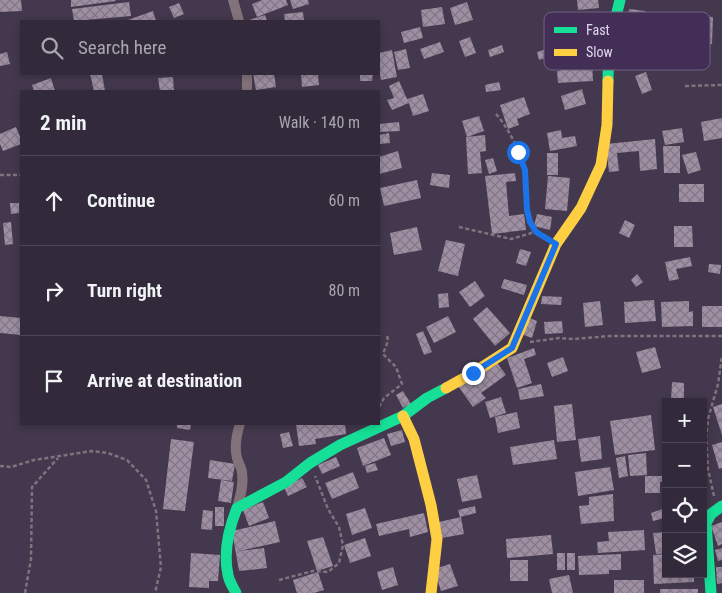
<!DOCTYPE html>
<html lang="en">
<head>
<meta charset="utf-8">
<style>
  body { margin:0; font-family:"Roboto Condensed",sans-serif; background:#3a3242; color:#f1f3f6 }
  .controls { position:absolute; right:15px; bottom:15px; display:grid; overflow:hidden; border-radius:0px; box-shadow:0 2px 8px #0003 }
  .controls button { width:45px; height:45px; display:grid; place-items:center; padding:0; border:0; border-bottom:1px solid #4d4654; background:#322a3a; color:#f1f3f6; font:25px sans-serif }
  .stop { position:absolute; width:15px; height:15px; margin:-11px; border:4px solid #1a73e8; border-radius:50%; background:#fff }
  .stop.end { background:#1a73e8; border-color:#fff; box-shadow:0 1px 5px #0008 }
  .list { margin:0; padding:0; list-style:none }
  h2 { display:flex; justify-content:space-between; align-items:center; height:65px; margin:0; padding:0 20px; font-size:21px }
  h2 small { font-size:16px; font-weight:400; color:#a8a7af }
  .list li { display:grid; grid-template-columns:32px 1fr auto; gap:15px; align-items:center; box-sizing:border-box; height:90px; padding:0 20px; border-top:1px solid #4d4654 }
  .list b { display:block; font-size:19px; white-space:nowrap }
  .list em { font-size:16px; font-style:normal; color:#a8a7af }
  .icon { flex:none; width:28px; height:28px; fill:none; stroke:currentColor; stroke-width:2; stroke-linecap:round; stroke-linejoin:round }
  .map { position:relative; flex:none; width:722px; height:593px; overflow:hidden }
  .search { position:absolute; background:#322a3a; box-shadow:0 2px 8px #0003; left:20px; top:20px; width:360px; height:55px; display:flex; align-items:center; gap:12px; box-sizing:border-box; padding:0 18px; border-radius:0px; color:#a8a7af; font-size:19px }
  .panel { position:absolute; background:#322a3a; box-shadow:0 2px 8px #0003; left:20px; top:90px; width:360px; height:335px; border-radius:0px }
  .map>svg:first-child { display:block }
  .building { fill:url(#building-cross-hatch) }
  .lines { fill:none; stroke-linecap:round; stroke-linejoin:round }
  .path { stroke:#7f737d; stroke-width:2.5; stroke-dasharray:4 2.5; stroke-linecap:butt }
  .street { stroke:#82727a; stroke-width:10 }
  .fast { stroke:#16e098; stroke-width:11 }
  .slow { stroke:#ffcf43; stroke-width:11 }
  .route { stroke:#1a73e8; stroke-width:6 }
  .key { fill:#432f56; stroke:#726184; stroke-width:1 }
  .key-label { font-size:14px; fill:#e0d5ee }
</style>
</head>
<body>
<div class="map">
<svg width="722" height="593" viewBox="0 0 722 593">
  <defs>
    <pattern id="building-cross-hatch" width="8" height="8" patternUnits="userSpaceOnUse" patternTransform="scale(1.25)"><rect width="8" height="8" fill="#9e8fa2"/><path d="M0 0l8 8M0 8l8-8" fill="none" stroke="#837787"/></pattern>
  </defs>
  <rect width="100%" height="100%" fill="#43384d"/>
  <g class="building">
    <polygon points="0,0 21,0 22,11 0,12"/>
    <polygon points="71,0 115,0 116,1 71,7"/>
    <polygon points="262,0 286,0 288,5 257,17 252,4"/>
    <polygon points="290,0 308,0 309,4 293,9"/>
    <polygon points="577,0 598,0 599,8 578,10"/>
    <polygon points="129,2 131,16 74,21 72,9"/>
    <polygon points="467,2 473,20 455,25 450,8"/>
    <polygon points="179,3 184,14 174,18 169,7"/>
    <polygon points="442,7 445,24 423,27 421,10"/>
    <polygon points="629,9 645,11 643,29 627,28"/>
    <polygon points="153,11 156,21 125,21"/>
    <polygon points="303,12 304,21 285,21 284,14"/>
    <polygon points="265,15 267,21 246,21"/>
    <polygon points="694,16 713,17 712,44 692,43"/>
    <polygon points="420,27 423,38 404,43 401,32"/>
    <polygon points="470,37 476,53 465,57 459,41"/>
    <polygon points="440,42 444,52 424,59 420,49"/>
    <polygon points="502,45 504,52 490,57 488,50"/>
    <polygon points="559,45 562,53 539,60 537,52"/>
    <polygon points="406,49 410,68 398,70 394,52"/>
    <polygon points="392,50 397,77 381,80 379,68 379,53"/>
    <polygon points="7,52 10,64 0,66 0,54"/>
    <polygon points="592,59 593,81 558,83 557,71 560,71 559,61"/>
    <polygon points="646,72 652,90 642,94 635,76"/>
    <polygon points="90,74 102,74 105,91 94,91"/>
    <polygon points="253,74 274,74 276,87 256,90"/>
    <polygon points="301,74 318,74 319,85 302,87"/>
    <polygon points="360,74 373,74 372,81 360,81"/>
    <polygon points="173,77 174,91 160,91 158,78"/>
    <polygon points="51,78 55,91 34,91 32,85"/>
    <polygon points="399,81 407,99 423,94 429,111 413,116 409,103 392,110 387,100 394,98 389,86"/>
    <polygon points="499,82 501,90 486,92 485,85"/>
    <polygon points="582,89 586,104 565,110 561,96"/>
    <polygon points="524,97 530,114 517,119 519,125 508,129 500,105"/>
    <polygon points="479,116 484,131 467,137 462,121"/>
    <polygon points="722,118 722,138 704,141 701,122"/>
    <polygon points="399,122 400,131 379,132 379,124"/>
    <polygon points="16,127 21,139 21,144 3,151 0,144 0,134"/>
    <polygon points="682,128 684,142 665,145 662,131"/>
    <polygon points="561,130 562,138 575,136 577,146 550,151 547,133"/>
    <polygon points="389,133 390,143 379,144 379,135"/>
    <polygon points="485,135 486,151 480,152 482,173 468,174 466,137"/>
    <polygon points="655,139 657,169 640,171 639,151 617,153 619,171 609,172 606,144"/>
    <polygon points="663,146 680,146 680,173 664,173"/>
    <polygon points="398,151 402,168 379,174 379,157"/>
    <polygon points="696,152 701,170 688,174 682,155"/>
    <rect x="547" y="153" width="11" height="22"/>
    <polygon points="493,158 497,171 489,174 485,160"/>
    <polygon points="432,173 450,175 449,188 430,185"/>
    <polygon points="515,173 516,181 506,182 509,216 524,214 526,230 492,234 485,176"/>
    <polygon points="548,176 570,178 567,211 545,209"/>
    <polygon points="417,180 421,198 384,206 380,188"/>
    <rect x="679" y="184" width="25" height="18"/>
    <polygon points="10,203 19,203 19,213 11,214"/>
    <polygon points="537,214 552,217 550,230 534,226"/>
    <polygon points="625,220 635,225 629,238 619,233"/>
    <polygon points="11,222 13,244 5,245 3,223"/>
    <polygon points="674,226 692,226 693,247 674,247"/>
    <polygon points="417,227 422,250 394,255 390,233"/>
    <polygon points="446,240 465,244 458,276 438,271"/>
    <polygon points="520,249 531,252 526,266 516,263"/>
    <polygon points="690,257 692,266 676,269 679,279 669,281 665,262"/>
    <polygon points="709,264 721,265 720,274 708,272"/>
    <polygon points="637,274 643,282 636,287 631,280"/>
    <polygon points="504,279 527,285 524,295 501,288"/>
    <polygon points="475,281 485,296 470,307 459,292"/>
    <polygon points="448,293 449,307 439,308 438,294"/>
    <polygon points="542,296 562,297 561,305 541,304"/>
    <polygon points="654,300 656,321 625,323 624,302"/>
    <polygon points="600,301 603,325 585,327 583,303"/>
    <polygon points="689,301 689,312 693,311 693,326 662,327 661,302"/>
    <rect x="702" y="306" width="20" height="21"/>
    <polygon points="487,307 510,333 495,346 473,319"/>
    <polygon points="0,316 21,318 21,335 0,333"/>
    <polygon points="448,316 456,332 434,343 426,327"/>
    <polygon points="527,317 537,321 532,338 521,334"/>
    <polygon points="562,321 563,333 545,334 544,322"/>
    <polygon points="423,331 432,352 424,355 416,334"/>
    <polygon points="655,347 661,368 642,373 636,352"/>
    <polygon points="534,348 536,355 524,359 532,383 517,388 507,358"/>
    <polygon points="563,357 568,371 552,377 547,363"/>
    <polygon points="495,360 506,375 481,393 486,398 473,407 458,386"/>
    <polygon points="672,382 684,383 684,402 671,402"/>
    <polygon points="541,384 544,396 520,400 518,389"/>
    <polygon points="403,391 411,404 403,408 396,395"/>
    <polygon points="501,397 506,413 490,418 485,402"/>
    <polygon points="572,404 576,440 557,442 554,406"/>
    <polygon points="722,404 722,435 713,407"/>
    <polygon points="517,412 520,428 498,433 495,417"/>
    <polygon points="651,415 655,450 615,455 610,421"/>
    <polygon points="177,424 191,424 190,430 177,428"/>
    <polygon points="296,424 345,424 346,434 315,439 316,444 299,446"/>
    <polygon points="402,430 405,442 391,446 387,434"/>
    <polygon points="289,432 293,446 283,448 280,434"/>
    <polygon points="600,436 602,459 581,462 578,439"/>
    <polygon points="384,438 391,455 363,466 357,448"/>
    <polygon points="171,439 194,442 185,511 163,509"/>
    <polygon points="664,439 666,439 666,466 663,466"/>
    <polygon points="554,440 557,459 513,465 510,447"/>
    <polygon points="722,442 722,468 719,469 712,445"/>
    <polygon points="646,453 647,475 630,476 628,455"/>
    <polygon points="625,456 628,476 619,478 616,458"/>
    <polygon points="336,457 340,466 322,474 318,465"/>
    <polygon points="210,460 235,464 232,481 208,478"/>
    <polygon points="375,463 378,470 367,473 365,466"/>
    <polygon points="610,467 614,490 578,496 575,472"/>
    <polygon points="353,472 359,488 332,499 325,483"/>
    <polygon points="477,475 482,498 462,502 457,479"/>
    <polygon points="645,476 666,476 666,482 660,482 660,493 645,493"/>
    <polygon points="302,478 307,487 288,496 284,487"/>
    <polygon points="221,480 234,482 231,503 218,501"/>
    <polygon points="613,494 614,521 581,524 579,506 589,505 589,497"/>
    <polygon points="263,502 269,518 249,526 243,510"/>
    <polygon points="475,506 476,513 460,517 458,510"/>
    <rect x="215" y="507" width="9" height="19"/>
    <polygon points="365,508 372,528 352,535 346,514"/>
    <polygon points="662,509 665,518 653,521 651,513"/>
    <polygon points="203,510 213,511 212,530 201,529"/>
    <polygon points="424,513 428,532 410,537 409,529 379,536 376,524"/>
    <polygon points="461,517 464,534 442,538 439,522"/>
    <polygon points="275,521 280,542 239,551 264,548 267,568 239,571 232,531"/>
    <polygon points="722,522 722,544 718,546 711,526"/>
    <polygon points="644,530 645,550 598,553 597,542 609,541 608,532"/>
    <polygon points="666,532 666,553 656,554 653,533"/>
    <polygon points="551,535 553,554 507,558 506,539"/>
    <polygon points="323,537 333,566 317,571 307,541"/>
    <polygon points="365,538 371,556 350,563 344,545"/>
    <polygon points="722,548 722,560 718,561 715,550"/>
    <polygon points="191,553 220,555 218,581 209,581 209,588 189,587"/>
    <rect x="557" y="553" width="8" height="17"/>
    <rect x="567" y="553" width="8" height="17"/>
    <polygon points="621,554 621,570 609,570 609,574 579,575 578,556"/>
    <polygon points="666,554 666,574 694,574 694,582 654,584 653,555"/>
    <rect x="510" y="560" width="18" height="21"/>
    <polygon points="450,564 458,586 441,591 434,569"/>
    <polygon points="393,567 398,585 382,590 377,572"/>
    <polygon points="716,567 722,567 722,583 717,584"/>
    <polygon points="318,572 324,590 314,593 297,593 293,580"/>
    <polygon points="569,575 573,593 552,593 549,579"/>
    <rect x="614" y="580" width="30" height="13"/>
    <rect x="660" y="589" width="38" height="4"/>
  </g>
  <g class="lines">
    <g class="path">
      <polyline points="685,86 722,85"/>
      <path d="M496,114C509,129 519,149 524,169C530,188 520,217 536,232C538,235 543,237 546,238"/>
      <polyline points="0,175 21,175"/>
      <polyline points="459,227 511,239 535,232"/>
      <polyline points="530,342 559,338 574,339 609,336 722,336"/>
      <polyline points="379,407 384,398 402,384 396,367 383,354 388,341 387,334"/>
      <polyline points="0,466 11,467 34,460 92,451 108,453 127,460 146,480 156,511 161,567 155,593"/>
      <polyline points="714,496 708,469 706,438 708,419 718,384 722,356"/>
      <polyline points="279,580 313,571 328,572 339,563 343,545 339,527 328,509 315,476"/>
      <polyline points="25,593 31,559 32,487 58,458"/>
    </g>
    <g class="street">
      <polyline points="233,0 239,21"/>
      <polyline points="247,91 247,74"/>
      <path d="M237,508C240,497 244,485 242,473C242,468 238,463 237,458C234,446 236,436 240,424"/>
    </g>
    <g class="fast">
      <path d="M608,81C608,53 613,27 620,0"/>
      <path d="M236,593C233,587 229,581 228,575C223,552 229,528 237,508L286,482L310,463L340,445L403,416L427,398L446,388"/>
      <polyline points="711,593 706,523 711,514 722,506"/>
    </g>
    <g class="slow">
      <polyline points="446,388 473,373 512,348 556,244 581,208 601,165 607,125 608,81"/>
      <polyline points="403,416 414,439 431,505 437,539 431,593"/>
    </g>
  </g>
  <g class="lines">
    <polyline class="route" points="473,373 512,348 556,244 536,232 530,222 527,210 525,170 518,152"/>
  </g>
  <rect x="544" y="12" width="166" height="58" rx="8" class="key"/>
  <rect x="554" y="27" width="23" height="6" fill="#16e098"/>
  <rect x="554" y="49" width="23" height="7" fill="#ffcf43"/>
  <g class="key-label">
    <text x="586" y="35">Fast</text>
    <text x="586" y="57">Slow</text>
  </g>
</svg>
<div class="controls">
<button>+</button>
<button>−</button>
<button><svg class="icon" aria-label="locate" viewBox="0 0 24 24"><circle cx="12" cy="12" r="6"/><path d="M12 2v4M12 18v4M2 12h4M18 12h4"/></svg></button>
<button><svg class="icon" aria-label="layers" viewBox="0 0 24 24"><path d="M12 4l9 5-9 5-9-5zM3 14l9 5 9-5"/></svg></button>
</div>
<div class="stop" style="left:518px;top:152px"></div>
<div class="stop end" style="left:473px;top:373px"></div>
<div class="search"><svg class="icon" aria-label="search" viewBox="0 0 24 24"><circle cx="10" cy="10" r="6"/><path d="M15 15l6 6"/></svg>Search here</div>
<section class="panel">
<h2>2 min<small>Walk · 140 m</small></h2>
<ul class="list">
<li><svg class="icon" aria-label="ahead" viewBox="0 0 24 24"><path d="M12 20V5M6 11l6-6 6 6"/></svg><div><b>Continue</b></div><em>60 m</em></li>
<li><svg class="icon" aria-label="right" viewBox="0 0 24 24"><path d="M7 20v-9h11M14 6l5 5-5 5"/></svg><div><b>Turn right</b></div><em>80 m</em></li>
<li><svg class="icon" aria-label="arrive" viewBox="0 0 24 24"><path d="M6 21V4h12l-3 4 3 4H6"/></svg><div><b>Arrive at destination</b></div></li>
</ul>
</section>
</div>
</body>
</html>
